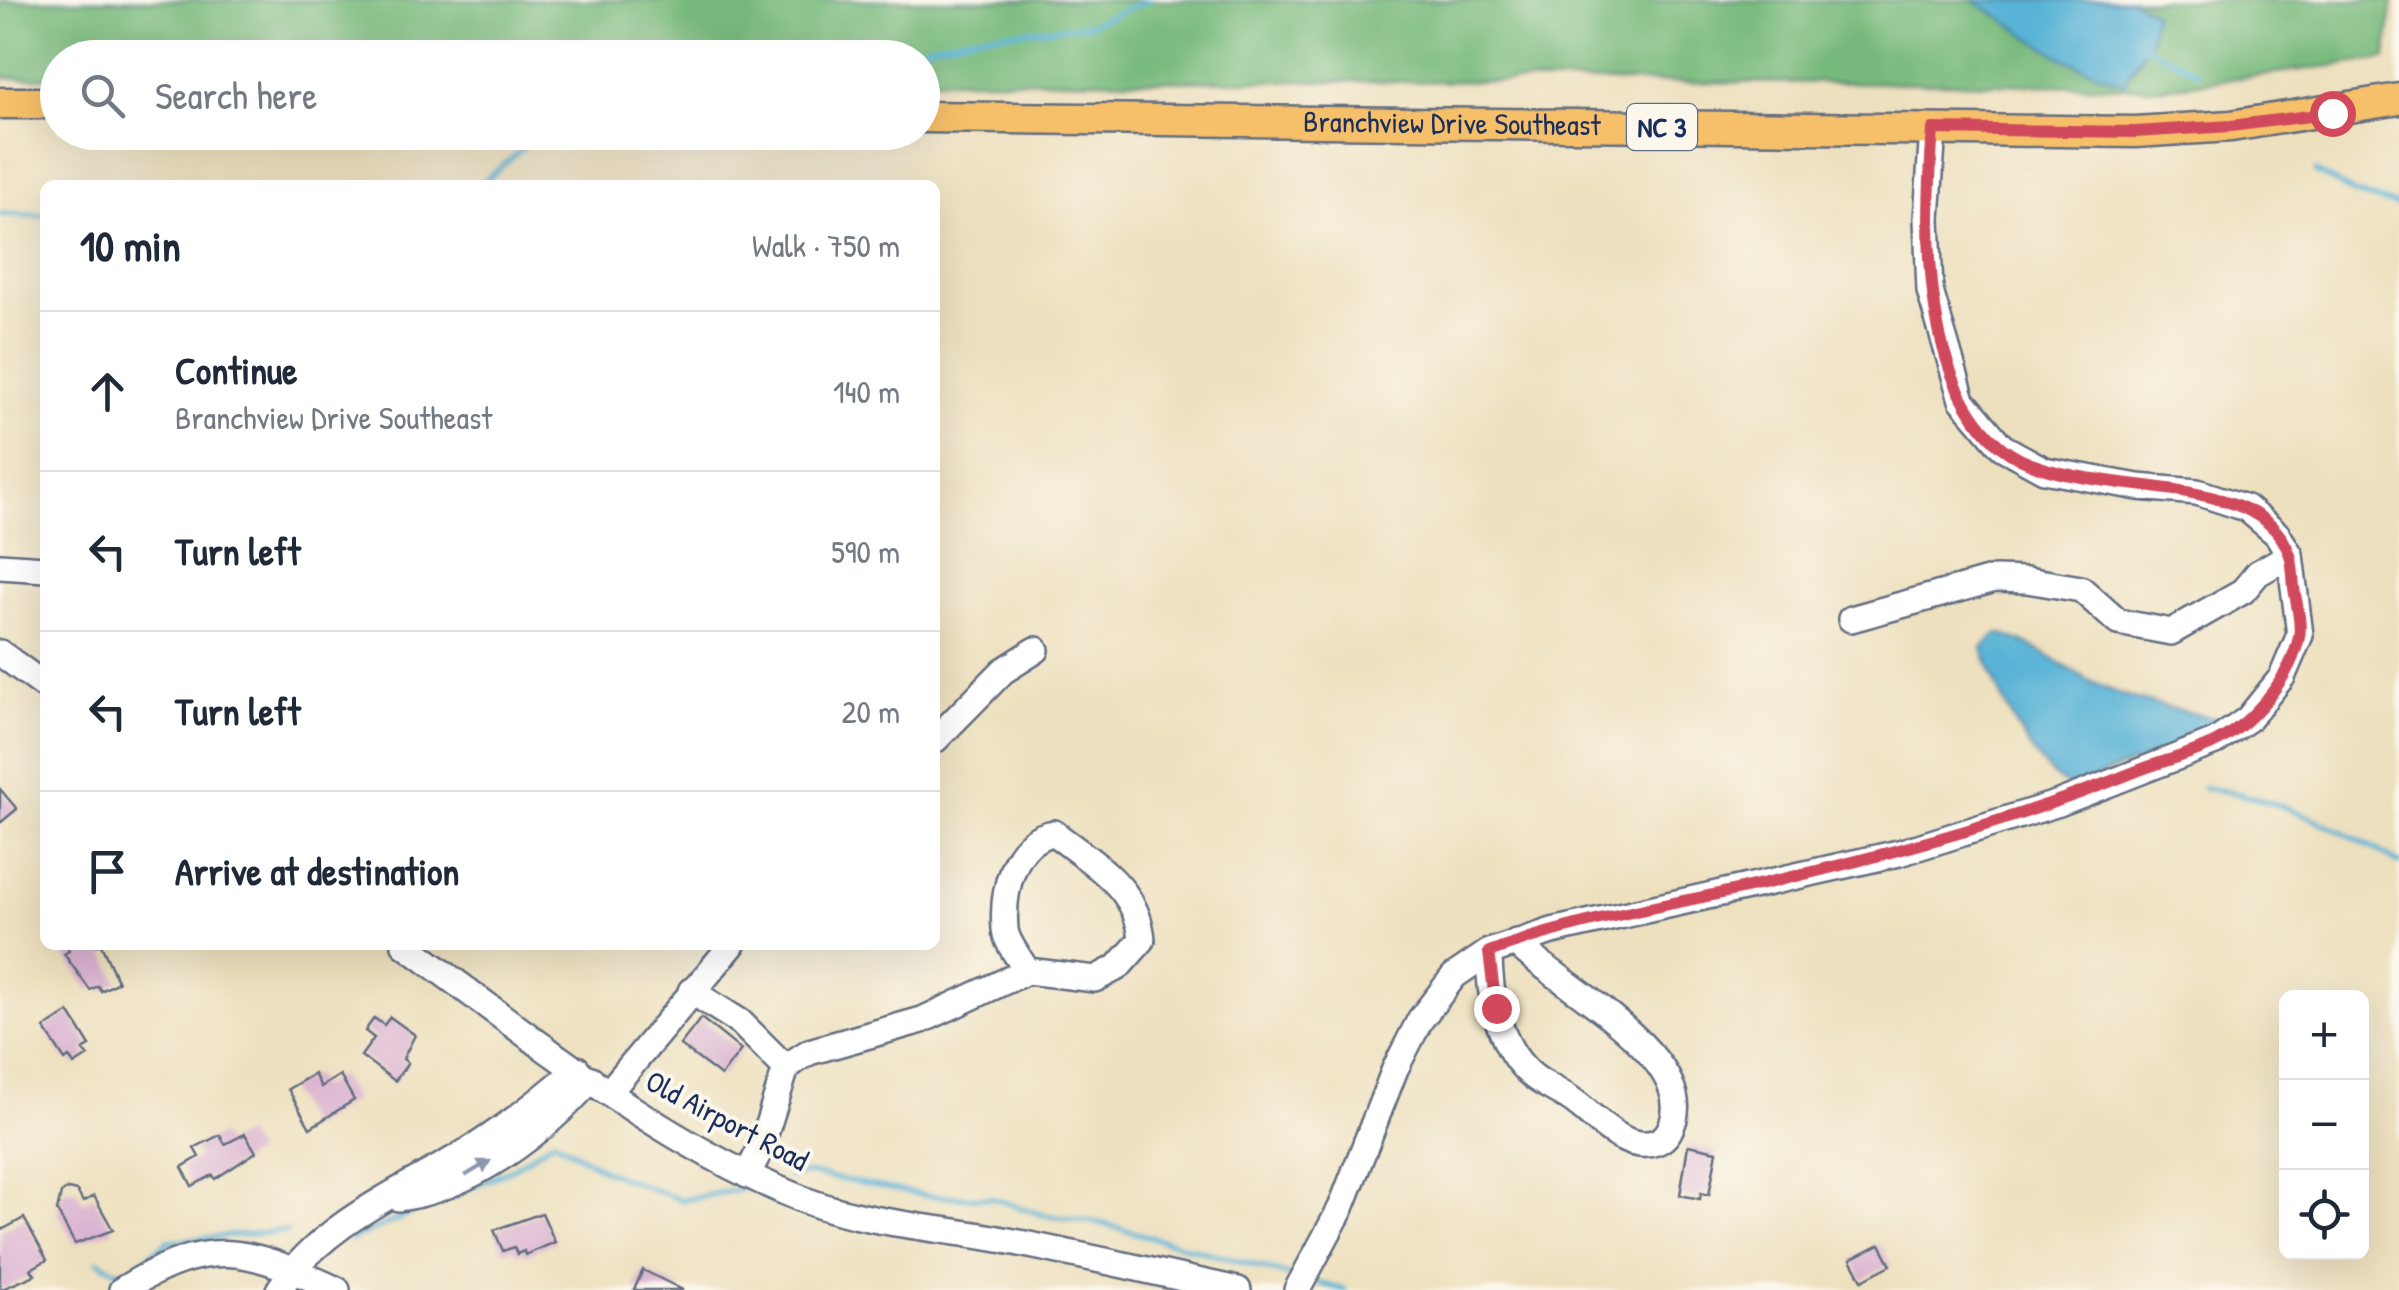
<!DOCTYPE html>
<html lang="en">
<head>
<meta charset="utf-8">
<style>
  body { margin:0; font-family:"Patrick Hand",sans-serif; background:#f6f6f7; color:#1f2937 }
  .controls { position:absolute; right:30px; bottom:30px; display:grid; overflow:hidden; border-radius:15px; box-shadow:0 10px 40px #0002 }
  .controls button { width:90px; height:90px; display:grid; place-items:center; padding:0; border:0; border-bottom:2px solid #e0e1e3; background:#fff; color:#1f2937; font:50px sans-serif }
  .stop { position:absolute; width:30px; height:30px; margin:-22px; border:8px solid #d1495b; border-radius:50%; background:#fff }
  .stop.end { background:#d1495b; border-color:#fff; box-shadow:0 2px 10px #0008 }
  .list { margin:0; padding:0; list-style:none }
  h2 { display:flex; justify-content:space-between; align-items:center; height:130px; margin:0; padding:0 40px; font-size:42px }
  h2 small { font-size:32px; font-weight:400; color:#747a83 }
  .list li { display:grid; grid-template-columns:65px 1fr auto; gap:30px; align-items:center; box-sizing:border-box; height:160px; padding:0 40px; border-top:2px solid #e0e1e3 }
  .list b { display:block; font-size:38px; white-space:nowrap }
  .list p { margin:0; font-size:32px; white-space:nowrap; color:#747a83 }
  .list em { font-size:32px; font-style:normal; color:#747a83 }
  .icon { flex:none; width:55px; height:55px; fill:none; stroke:currentColor; stroke-width:2; stroke-linecap:round; stroke-linejoin:round }
  .map { position:relative; flex:none; width:2399px; height:1290px; overflow:hidden }
  .search { position:absolute; background:#fff; box-shadow:0 10px 40px #0002; left:40px; top:40px; width:900px; height:110px; display:flex; align-items:center; gap:25px; box-sizing:border-box; padding:0 35px; border-radius:55px; color:#747a83; font-size:38px }
  .panel { position:absolute; background:#fff; box-shadow:0 10px 40px #0002; left:40px; top:180px; width:900px; height:770px; border-radius:15px }
  .map>svg:first-child { display:block }
  .forest { fill:#77b97c; stroke:#49746d; stroke-width:2.5 }
  .water { fill:#58b3d6; stroke:#3a719a; stroke-width:2.5 }
  .lines { fill:none; stroke-linecap:round; stroke-linejoin:round }
  .stream { stroke:#58b3d6; stroke-width:5 }
  .building { fill:#dab2d0 }
  .minor-casing { stroke:#646d80; stroke-width:30 }
  .major-casing { stroke:#646d80; stroke-width:35 }
  .minor { stroke:#fff; stroke-width:25 }
  .major { stroke:#f6c06b; stroke-width:30 }
  .oneway { fill:#8d97ae }
  .route { stroke:#d1495b; stroke-width:12 }
  .labels { text-anchor:middle; stroke-width:8; stroke-linejoin:round; paint-order:stroke }
  .shield { fill:#fbf7ec; stroke:#5e6b89; stroke-width:2.5 }
  .shield-label { font-size:28px; font-weight:bold; fill:#1b2f5e }
  .street-label { font-size:30px; fill:#1b2f5e; stroke:#fbf7ec }
</style>
</head>
<body>
<div class="map">
<svg width="2399" height="1290" viewBox="0 0 2399 1290">
  <rect width="100%" height="100%" fill="#fbf7ec"/>
  <filter id="ink" filterUnits="userSpaceOnUse"><feTurbulence type="fractalNoise" baseFrequency=".01" numOctaves="2"/><feDisplacementMap in="SourceGraphic" scale="20" xChannelSelector="R" yChannelSelector="G"/><feConvolveMatrix kernelMatrix="1 2 1 2 8 2 1 2 1" color-interpolation-filters="sRGB"/></filter>
  <filter id="wash" filterUnits="userSpaceOnUse"><feTurbulence type="fractalNoise" baseFrequency=".0048" numOctaves="4" result="noise"/><feDisplacementMap in="SourceGraphic" scale="40" xChannelSelector="R" yChannelSelector="G"/><feGaussianBlur stdDeviation="2.25" result="paint"/><feColorMatrix in="noise" values="0 0 0 0 0 0 0 0 0 0 0 0 0 0 0 0 0 1.4 0 .05"/><feComposite in="paint" operator="in"/></filter>
  <g filter="url(#wash)">
    <rect width="100%" height="100%" fill="#ede0be"/>
    <polygon class="forest" points="0,0 2393,0 2386,59 2160,88 1958,83 923,80 922,58 58,58 57,78 0,78"/>
    <g class="water">
      <polygon points="1973,0 2131,0 2154,12 2150,40 2124,84 2062,58"/>
      <path d="M1997,633C2034,641 2064,670 2100,686C2140,703 2184,711 2227,721L2220,729L2071,787C2030,768 1996,689 1983,648Z"/>
    </g>
    <g class="lines">
      <g class="stream">
        <polyline points="2142,45 2198,72"/>
        <polyline points="871,58 978,35 1088,25 1149,0"/>
        <polyline points="2316,172 2356,194 2399,206"/>
        <polyline points="480,185 529,143"/>
        <polyline points="0,214 45,216"/>
        <path d="M2203,788C2274,796 2338,827 2399,863"/>
        <polyline points="789,1177 807,1173 928,1196 992,1198 1043,1215 1100,1223 1296,1277"/>
        <polyline points="351,1240 512,1169 554,1140 605,1171 681,1200 742,1189"/>
        <polyline points="98,1261 125,1275 169,1241 286,1231"/>
        <polyline points="1318,1283 1345,1290"/>
      </g>
    </g>
    <g id="blocks">
      <g class="building">
        <polygon points="0,789 17,809 0,823"/>
        <polygon points="66,945 101,945 118,982 101,991 98,986 90,990 64,954 69,951"/>
        <polygon points="69,1012 90,1046 83,1050 88,1056 74,1065 69,1057 65,1060 44,1028"/>
        <polygon points="390,1017 415,1035 403,1059 408,1063 395,1081 361,1056 374,1038 365,1031 374,1018 384,1025"/>
        <polygon points="701,1018 741,1050 721,1076 680,1045"/>
        <polygon points="314,1074 321,1087 340,1075 354,1100 310,1128 288,1089"/>
        <polygon points="245,1134 256,1152 215,1179 213,1175 192,1186 182,1167 199,1157 194,1148 220,1135 225,1144"/>
        <polygon points="1688,1145 1717,1151 1709,1195 1701,1193 1700,1199 1680,1195"/>
        <polygon points="68,1189 77,1191 83,1202 94,1196 113,1230 75,1244 57,1211 61,1193"/>
        <polygon points="542,1213 555,1242 525,1255 524,1251 517,1254 514,1247 503,1251 494,1230"/>
        <polygon points="24,1218 47,1260 31,1269 35,1275 0,1290 0,1231"/>
        <polygon points="1880,1244 1891,1265 1862,1280 1851,1259"/>
        <polygon points="643,1270 683,1290 634,1290"/>
      </g>
    </g>
  </g>
  <g filter="url(#ink)">
    <use href="#blocks" fill-opacity="0" stroke="#646d80" stroke-width="2.5"/>
    <g class="lines">
      <defs>
        <g id="minor">
          <polyline points="0,566 45,569"/>
          <polyline points="1851,619 1995,579 2027,580 2081,589 2118,622 2171,632 2243,591 2258,573 2290,555"/>
          <polyline points="0,653 45,686"/>
          <polyline points="935,740 1003,671 1036,650"/>
          <path d="M405,945C534,1038 658,1143 807,1201C866,1223 932,1227 993,1238C1075,1253 1157,1273 1238,1290"/>
          <path d="M1489,952C1489,994 1498,1049 1534,1077C1546,1086 1561,1092 1573,1101C1591,1114 1608,1133 1628,1141C1643,1147 1661,1145 1669,1131C1709,1060 1550,981 1516,942"/>
          <polyline points="691,991 740,1022 786,1068"/>
          <polyline points="609,1092 732,945"/>
          <path d="M747,1175L760,1150L786,1068L795,1061L809,1052L922,1020L1027,971L1095,979L1118,967L1142,940C1138,887 1092,863 1054,833C1013,839 1002,892 1005,929C1006,942 1020,959 1027,971"/>
          <path d="M398,1198C470,1189 543,1134 591,1079"/>
          <path d="M122,1290C212,1235 246,1248 337,1290"/>
          <path d="M279,1290C322,1221 411,1187 478,1145C513,1122 546,1096 577,1069"/>
          <polyline points="1297,1290 1341,1208 1395,1069 1420,1020 1454,976 1489,952 1552,931 1899,853 2059,803 2215,742 2248,719 2282,677 2300,635 2290,555 2277,534 2246,508 2197,492 2138,487 2044,470 2002,447 1962,400 1930,291 1927,219 1933,129"/>
        </g>
        <g id="major">
          <polyline points="0,103 58,103"/>
          <path id="s1" d="M922,117L2135,132L2231,126L2399,99"/>
        </g>
      </defs>
      <use href="#minor" class="minor-casing"/>
      <use href="#major" class="major-casing"/>
      <use href="#minor" class="minor"/>
      <use href="#major" class="major"/>
    </g>
    <defs><path id="oneway-solid" d="M-6-.8H1V-3.2L6.5 0L1 3.2V.8H-6Z" transform="scale(2.5)"/></defs>
    <use class="oneway" href="#oneway-solid" transform="translate(478 1168) rotate(-31)"/>
  </g>
  <g class="lines" filter="url(#ink)">
    <path class="route" d="M1496,1008L1489,952C1569,922 1653,908 1736,890C1873,859 2006,824 2137,771C2162,761 2190,755 2214,743C2251,725 2291,678 2299,637C2302,623 2296,602 2294,588C2293,578 2293,565 2290,555C2259,462 2071,505 2001,447C1919,378 1926,226 1933,129L2135,132L2231,126L2332,113"/>
  </g>
  <g class="labels">
    <rect class="shield" x="1627" y="104" width="70" height="46" rx="8"/>
    <g class="shield-label">
      <text x="1662" y="137">NC 3</text>
    </g>
    <g class="street-label">
      <text dy="10" stroke="none"><textPath href="#s1" startOffset="530">Branchview Drive Southeast</textPath></text>
      <text transform="translate(727 1121) rotate(28)" y="10">Old Airport Road</text>
    </g>
  </g>
</svg>
<div class="controls">
<button>+</button>
<button>−</button>
<button><svg class="icon" aria-label="locate" viewBox="0 0 24 24"><circle cx="12" cy="12" r="6"/><path d="M12 2v4M12 18v4M2 12h4M18 12h4"/></svg></button>
</div>
<div class="stop" style="left:2332px;top:113px"></div>
<div class="stop end" style="left:1496px;top:1008px"></div>
<div class="search"><svg class="icon" aria-label="search" viewBox="0 0 24 24"><circle cx="10" cy="10" r="6"/><path d="M15 15l6 6"/></svg>Search here</div>
<section class="panel">
<h2>10 min<small>Walk · 750 m</small></h2>
<ul class="list">
<li><svg class="icon" aria-label="ahead" viewBox="0 0 24 24"><path d="M12 20V5M6 11l6-6 6 6"/></svg><div><b>Continue</b><p>Branchview Drive Southeast</p></div><em>140 m</em></li>
<li><svg class="icon" aria-label="left" viewBox="0 0 24 24"><path d="M17 20v-9H6M10 6l-5 5 5 5"/></svg><div><b>Turn left</b></div><em>590 m</em></li>
<li><svg class="icon" aria-label="left" viewBox="0 0 24 24"><path d="M17 20v-9H6M10 6l-5 5 5 5"/></svg><div><b>Turn left</b></div><em>20 m</em></li>
<li><svg class="icon" aria-label="arrive" viewBox="0 0 24 24"><path d="M6 21V4h12l-3 4 3 4H6"/></svg><div><b>Arrive at destination</b></div></li>
</ul>
</section>
</div>
</body>
</html>
